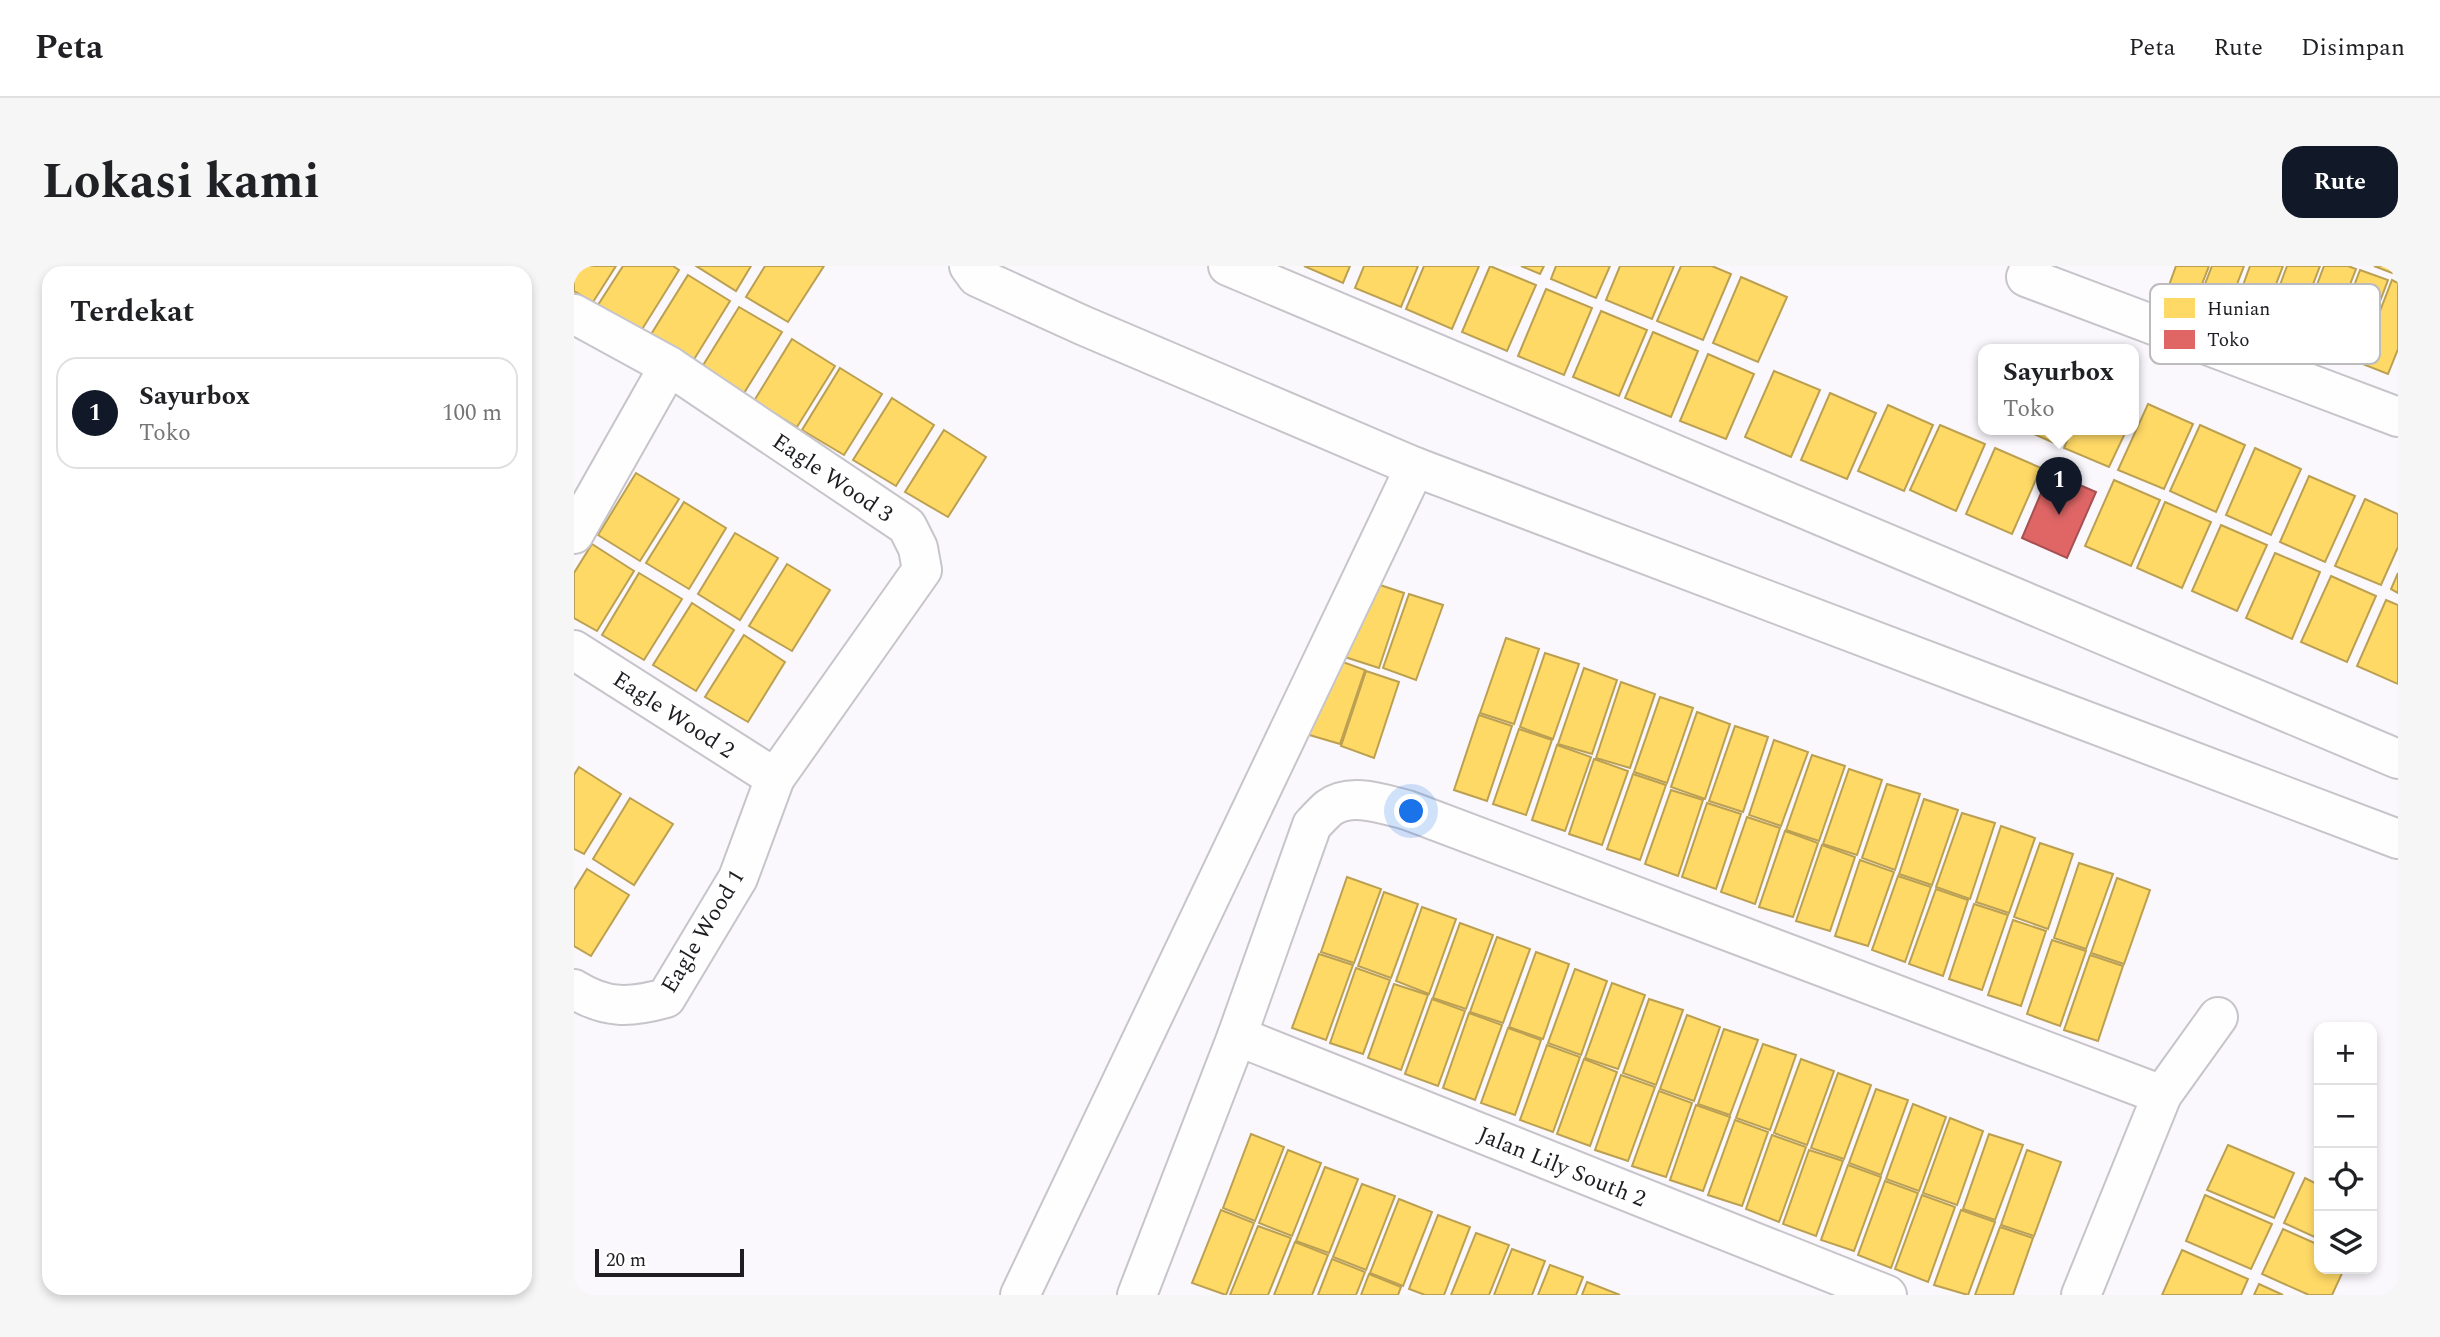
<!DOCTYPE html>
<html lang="id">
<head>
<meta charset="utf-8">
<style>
  body { margin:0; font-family:Spectral,serif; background:#f6f6f6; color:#202124 }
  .controls { position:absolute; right:21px; bottom:21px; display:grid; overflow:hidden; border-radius:14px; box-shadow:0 4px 10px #0003 }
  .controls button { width:63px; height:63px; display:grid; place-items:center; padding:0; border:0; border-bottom:2px solid #e0e0e0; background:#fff; color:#202124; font:35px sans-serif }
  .scale { position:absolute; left:21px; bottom:18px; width:149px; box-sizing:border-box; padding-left:7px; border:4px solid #1f1c22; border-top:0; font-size:19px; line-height:24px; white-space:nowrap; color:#1f1c22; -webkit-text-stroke:5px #fff; paint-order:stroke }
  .you { position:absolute; left:838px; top:546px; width:24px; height:24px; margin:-18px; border:5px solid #fff; border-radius:50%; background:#1a73e8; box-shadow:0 0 0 10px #1a73e833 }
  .badge { display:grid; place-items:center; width:46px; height:46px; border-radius:50%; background:#111827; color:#fff; font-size:23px; font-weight:700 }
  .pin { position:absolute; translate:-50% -58px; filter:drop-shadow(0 2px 4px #0008) }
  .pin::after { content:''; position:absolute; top:37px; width:24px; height:21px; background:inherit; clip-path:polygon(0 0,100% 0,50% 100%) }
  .popup { position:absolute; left:1404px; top:78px; width:161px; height:91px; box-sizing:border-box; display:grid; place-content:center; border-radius:14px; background:#fff; filter:drop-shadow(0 2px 5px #0005); font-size:23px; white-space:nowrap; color:#757577 }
  .popup b { font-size:26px; color:#202124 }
  .popup::after { content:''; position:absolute; left:50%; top:100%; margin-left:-14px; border:14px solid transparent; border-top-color:#fff }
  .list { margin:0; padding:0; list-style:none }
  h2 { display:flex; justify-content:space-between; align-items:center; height:91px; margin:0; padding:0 28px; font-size:30px }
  h2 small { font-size:23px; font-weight:400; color:#757577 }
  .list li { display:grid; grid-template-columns:46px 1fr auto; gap:21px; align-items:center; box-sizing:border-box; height:112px; margin:0 14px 14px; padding:0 14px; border:2px solid #e0e0e0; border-radius:21px }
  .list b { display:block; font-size:26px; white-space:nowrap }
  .list p { margin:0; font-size:23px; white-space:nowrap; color:#757577 }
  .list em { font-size:23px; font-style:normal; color:#757577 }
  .icon { flex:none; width:38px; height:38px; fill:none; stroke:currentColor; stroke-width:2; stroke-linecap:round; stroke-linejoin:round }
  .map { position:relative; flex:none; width:1824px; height:1029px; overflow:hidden; border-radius:21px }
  header { display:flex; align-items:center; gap:42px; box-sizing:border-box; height:98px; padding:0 35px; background:#fff; border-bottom:2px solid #e0e0e0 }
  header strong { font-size:33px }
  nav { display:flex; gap:38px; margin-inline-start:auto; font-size:24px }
  .intro { display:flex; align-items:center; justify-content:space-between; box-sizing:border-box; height:168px; padding:0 42px }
  h1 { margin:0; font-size:49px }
  .button { padding:18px 32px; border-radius:21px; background:#111827; color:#fff; font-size:24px; font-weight:700 }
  main { display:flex; gap:42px; padding:0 42px }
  aside { flex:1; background:#fff; border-radius:21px; box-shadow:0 4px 10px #0003 }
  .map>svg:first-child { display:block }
  .homes { fill:#ffd966; stroke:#bca052; stroke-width:2 }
  .shops { fill:#e06666; stroke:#a65052; stroke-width:2 }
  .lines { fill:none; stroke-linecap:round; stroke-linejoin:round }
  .minor-casing { stroke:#c7c5ca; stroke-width:42 }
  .minor { stroke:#fefeff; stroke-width:38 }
  .labels { text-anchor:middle; stroke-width:7; stroke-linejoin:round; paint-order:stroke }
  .street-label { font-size:23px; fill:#1f1c22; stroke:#fff }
  .key { fill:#fff; stroke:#bcbbbd; stroke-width:2 }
  .key-label { font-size:19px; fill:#1f1c22 }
</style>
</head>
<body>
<header>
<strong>Peta</strong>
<nav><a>Peta</a><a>Rute</a><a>Disimpan</a></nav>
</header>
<div class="intro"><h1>Lokasi kami</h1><a class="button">Rute</a></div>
<main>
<aside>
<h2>Terdekat<small></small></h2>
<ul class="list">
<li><span class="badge">1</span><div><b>Sayurbox</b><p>Toko</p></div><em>100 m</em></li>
</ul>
</aside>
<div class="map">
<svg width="1824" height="1029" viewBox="0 0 1824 1029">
  <rect width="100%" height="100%" fill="#faf8fd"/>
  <g class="homes">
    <polygon points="0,0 42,0 19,36 0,25"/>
    <polygon points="49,0 99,0 105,4 67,65 24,39"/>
    <polygon points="122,0 177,0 162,25"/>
    <polygon points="191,0 250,0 214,56 172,31"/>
    <polygon points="730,0 776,0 769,17"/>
    <polygon points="790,0 844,0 827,41 781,22"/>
    <polygon points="850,0 905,0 878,63 832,43"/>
    <polygon points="916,0 962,19 933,85 888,66"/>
    <polygon points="947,0 970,0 966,8"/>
    <polygon points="982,0 1036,0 1022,32 977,13"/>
    <polygon points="1046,0 1100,0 1078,53 1032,34"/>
    <polygon points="1107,0 1138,0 1157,8 1129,74 1083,55"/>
    <polygon points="1602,0 1635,0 1621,36 1593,25"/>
    <polygon points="1638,0 1670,0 1652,47 1624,36"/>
    <polygon points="1676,0 1709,0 1686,60 1658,50"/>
    <polygon points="1713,0 1746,0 1718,73 1690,63"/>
    <polygon points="1750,0 1774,0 1782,3 1750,85 1722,75"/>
    <polygon points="1800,0 1820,0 1818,7"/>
    <polygon points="1786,4 1814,14 1783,96 1755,86"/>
    <polygon points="114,9 156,35 119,95 76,70"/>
    <polygon points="1167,11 1213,31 1184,96 1139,77"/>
    <polygon points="1818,14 1824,17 1824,83 1814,108 1786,97"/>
    <polygon points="972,23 1018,42 990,109 944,90"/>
    <polygon points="165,41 208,66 170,127 128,101"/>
    <polygon points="1027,45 1073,64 1045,130 999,111"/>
    <polygon points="1079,66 1124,85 1097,151 1051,132"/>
    <polygon points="218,73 261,100 223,161 180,135"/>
    <polygon points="1134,88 1180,108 1152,173 1106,155"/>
    <polygon points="266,102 308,128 270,189 228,164"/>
    <polygon points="1200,105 1246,124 1217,191 1171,171"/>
    <polygon points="1256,127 1302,147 1273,213 1227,194"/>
    <polygon points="318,132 360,159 322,220 279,194"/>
    <polygon points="1574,138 1619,158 1590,223 1544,204"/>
    <polygon points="1314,139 1359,159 1330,225 1284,205"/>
    <polygon points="1366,159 1411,178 1382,245 1336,224"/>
    <polygon points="1626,159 1671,179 1642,246 1596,225"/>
    <polygon points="1449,163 1486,163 1480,177"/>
    <polygon points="1498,163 1553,163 1535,201 1490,182"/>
    <polygon points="370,164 412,191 374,251 331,226"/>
    <polygon points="1421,182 1467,202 1438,268 1392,248"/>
    <polygon points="1681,182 1727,203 1697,269 1652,249"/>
    <polygon points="62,207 105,233 66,295 24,269"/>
    <polygon points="1735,210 1781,230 1751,296 1706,276"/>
    <polygon points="1540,214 1586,234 1557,300 1511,280"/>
    <polygon points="1791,233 1824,248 1824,281 1807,319 1761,300"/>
    <polygon points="110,236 152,262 115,323 72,297"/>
    <polygon points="1591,236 1637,256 1608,322 1563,302"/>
    <polygon points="1647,259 1693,279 1663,345 1618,325"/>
    <polygon points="161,267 204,292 166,354 124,328"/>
    <polygon points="18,278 60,305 23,365 0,352 0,307"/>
    <polygon points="1701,287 1746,306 1718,373 1672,352"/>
    <polygon points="213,298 256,324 218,385 175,360"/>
    <polygon points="65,307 108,333 70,394 28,369"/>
    <polygon points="1824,307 1824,327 1817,323"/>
    <polygon points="1757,310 1802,330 1773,396 1727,376"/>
    <polygon points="797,316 830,327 805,402 771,391"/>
    <polygon points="835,328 869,339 842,414 809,402"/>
    <polygon points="1812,334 1824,339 1824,418 1783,400"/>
    <polygon points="118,337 160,364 122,425 79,399"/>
    <polygon points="170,369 211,396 174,456 131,431"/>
    <polygon points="932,372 965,383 940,458 906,447"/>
    <polygon points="971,387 1005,398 979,473 946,461"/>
    <polygon points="758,392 791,404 766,478 732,468"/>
    <polygon points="1010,402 1043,414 1018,488 984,478"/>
    <polygon points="792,405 825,416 800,492 767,480"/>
    <polygon points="1047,416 1081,428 1056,502 1022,492"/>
    <polygon points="1086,431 1119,442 1093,517 1060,506"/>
    <polygon points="1123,446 1156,458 1131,533 1097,521"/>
    <polygon points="905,449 938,460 913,535 880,524"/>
    <polygon points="1161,460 1194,471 1169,546 1135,535"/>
    <polygon points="945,463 978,474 952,549 919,538"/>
    <polygon points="1200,474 1234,486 1207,560 1175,549"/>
    <polygon points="983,479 1017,491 991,565 958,554"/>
    <polygon points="1238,489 1271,500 1245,575 1212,564"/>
    <polygon points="1020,493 1054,505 1028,579 995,568"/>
    <polygon points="5,501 47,528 10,588 0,583 0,509"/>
    <polygon points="1275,503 1308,514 1283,589 1249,578"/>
    <polygon points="1059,508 1092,519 1066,594 1033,583"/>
    <polygon points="1313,518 1346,528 1321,604 1288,592"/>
    <polygon points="1097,524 1129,534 1104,610 1071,598"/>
    <polygon points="56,532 99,558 60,619 19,593"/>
    <polygon points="1350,533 1384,544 1358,619 1325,608"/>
    <polygon points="1133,537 1167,548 1142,623 1108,611"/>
    <polygon points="1388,547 1421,557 1396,633 1362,621"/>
    <polygon points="1173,551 1206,562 1181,638 1147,626"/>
    <polygon points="1427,560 1461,572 1435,647 1402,636"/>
    <polygon points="1211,565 1244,577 1219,651 1185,641"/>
    <polygon points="1466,577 1499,588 1474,663 1440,651"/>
    <polygon points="1248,579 1281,591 1256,665 1222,655"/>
    <polygon points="1286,594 1320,606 1294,680 1261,670"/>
    <polygon points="1505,597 1539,608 1512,683 1480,672"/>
    <polygon points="13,603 55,629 17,690 0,680 0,624"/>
    <polygon points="1324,610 1357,621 1331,696 1298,684"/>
    <polygon points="773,611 807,623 780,697 747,686"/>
    <polygon points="1543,612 1576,624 1550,698 1517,687"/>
    <polygon points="1362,623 1394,634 1369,710 1335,698"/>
    <polygon points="810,626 844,638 817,712 784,700"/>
    <polygon points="1400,638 1434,649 1408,724 1375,713"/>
    <polygon points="848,641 882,653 855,728 822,715"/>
    <polygon points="1439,654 1472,665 1447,740 1414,729"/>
    <polygon points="886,657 919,669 892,743 859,732"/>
    <polygon points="923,671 956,683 929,757 896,746"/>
    <polygon points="1478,674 1512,685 1486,760 1453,748"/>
    <polygon points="962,686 995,698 969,773 935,761"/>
    <polygon points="745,688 779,699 752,774 718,762"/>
    <polygon points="1516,689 1549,700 1524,775 1490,764"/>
    <polygon points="782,702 816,714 789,788 756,777"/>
    <polygon points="1001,703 1033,715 1007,789 974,777"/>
    <polygon points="1038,717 1071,729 1044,803 1011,792"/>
    <polygon points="820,718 854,729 827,804 794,792"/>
    <polygon points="858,733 891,745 864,820 831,808"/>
    <polygon points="1075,733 1109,744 1082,819 1049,807"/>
    <polygon points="895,747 928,759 901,834 869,822"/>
    <polygon points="1113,749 1146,761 1120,835 1086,823"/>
    <polygon points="934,762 967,774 941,849 907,837"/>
    <polygon points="1150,763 1184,774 1156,849 1124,838"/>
    <polygon points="1189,778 1222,789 1196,864 1162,852"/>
    <polygon points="973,779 1006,791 979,866 946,854"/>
    <polygon points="1010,793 1043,806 1016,880 983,868"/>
    <polygon points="1227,793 1260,805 1233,879 1200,867"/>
    <polygon points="1264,807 1297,819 1270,893 1237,882"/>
    <polygon points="1047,809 1081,821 1054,895 1021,884"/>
    <polygon points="1302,823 1334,834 1307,909 1275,897"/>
    <polygon points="1085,825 1118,837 1092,911 1058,900"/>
    <polygon points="1339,838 1372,851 1345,925 1312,913"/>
    <polygon points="1122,839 1156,851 1129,925 1096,914"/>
    <polygon points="1376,852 1409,865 1383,939 1349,927"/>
    <polygon points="1161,854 1194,866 1168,940 1134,929"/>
    <polygon points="677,868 710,881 681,955 649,942"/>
    <polygon points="1415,868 1449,879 1421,954 1389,943"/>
    <polygon points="1198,869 1232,881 1205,956 1172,943"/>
    <polygon points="1654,879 1720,907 1700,952 1633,924"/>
    <polygon points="714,884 747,897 718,970 685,957"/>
    <polygon points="1235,884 1269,895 1242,970 1209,958"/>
    <polygon points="1453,884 1487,896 1460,970 1427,959"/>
    <polygon points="1274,899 1307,911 1280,985 1247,974"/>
    <polygon points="751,901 784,913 755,987 722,975"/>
    <polygon points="1731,912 1745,919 1745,973 1710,957"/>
    <polygon points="1311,915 1344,927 1317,1002 1284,989"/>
    <polygon points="788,918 821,930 792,1004 759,991"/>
    <polygon points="1348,929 1381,941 1354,1016 1321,1003"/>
    <polygon points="1631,929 1698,958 1677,1003 1612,975"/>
    <polygon points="825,933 858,946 829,1020 796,1007"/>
    <polygon points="647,944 680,957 652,1029 618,1017"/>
    <polygon points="1387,944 1421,956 1394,1029 1360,1019"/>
    <polygon points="864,949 896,961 870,1029 851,1029 835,1023"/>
    <polygon points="684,960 717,972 694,1029 656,1029"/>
    <polygon points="1426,961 1459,972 1439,1029 1401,1029"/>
    <polygon points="1709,963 1745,979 1745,1003 1770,1003 1758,1029 1735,1029 1688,1008"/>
    <polygon points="902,967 935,979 915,1029 877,1029"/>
    <polygon points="721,976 754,989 738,1029 700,1029"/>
    <polygon points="938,983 971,995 958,1029 920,1029"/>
    <polygon points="1608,984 1674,1013 1667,1029 1588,1029"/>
    <polygon points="758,993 791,1006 782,1029 744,1029"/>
    <polygon points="976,999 1009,1011 1002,1029 964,1029"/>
    <polygon points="795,1008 827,1021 824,1029 787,1029"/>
    <polygon points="1013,1016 1046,1029 1008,1029"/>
    <polygon points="1685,1018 1709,1029 1680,1029"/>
  </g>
  <polygon class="shops" points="1476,206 1522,226 1493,292 1448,272"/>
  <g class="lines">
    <defs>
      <g id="minor">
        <polyline points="395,0 403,11 508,59 841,201 1824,573"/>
        <polyline points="654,0 1824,493"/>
        <polyline points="1457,0 1452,11 1824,151"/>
        <path d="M0,48L95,100L333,260L344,282L348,304L201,512L164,612L92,732C56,742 32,743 0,723"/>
        <polyline points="0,268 95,100"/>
        <polyline points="0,384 201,512"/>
        <polyline points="663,770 1313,1029"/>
        <polyline points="446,1029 841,201"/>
        <path d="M563,1029L663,770L738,559C743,554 749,547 755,542C777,526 809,538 833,544L1588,829"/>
        <polyline points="1507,1029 1588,829 1644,751"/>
      </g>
    </defs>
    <use href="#minor" class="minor-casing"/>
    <use href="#minor" class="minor"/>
  </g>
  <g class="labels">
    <g class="street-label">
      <text transform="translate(259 211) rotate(34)" y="8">Eagle Wood 3</text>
      <text transform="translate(100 448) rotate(33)" y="8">Eagle Wood 2</text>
      <text transform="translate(128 665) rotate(-59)" y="8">Eagle Wood 1</text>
      <text transform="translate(988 900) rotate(22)" y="8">Jalan Lily South 2</text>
    </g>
  </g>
  <rect x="1576" y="18" width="230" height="80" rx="10" class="key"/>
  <rect x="1590" y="32" width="31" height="20" fill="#ffd966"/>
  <rect x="1590" y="64" width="31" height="19" fill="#e06666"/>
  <g class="key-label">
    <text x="1633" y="49">Hunian</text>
    <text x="1633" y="80">Toko</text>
  </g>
</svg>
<div class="controls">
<button>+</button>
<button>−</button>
<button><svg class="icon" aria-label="locate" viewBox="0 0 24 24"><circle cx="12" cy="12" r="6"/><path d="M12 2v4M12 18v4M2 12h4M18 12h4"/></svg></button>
<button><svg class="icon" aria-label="layers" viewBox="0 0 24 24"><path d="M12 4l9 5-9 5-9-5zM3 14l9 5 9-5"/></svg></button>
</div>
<div class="scale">20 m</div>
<div class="you"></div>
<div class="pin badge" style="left:1485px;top:249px">1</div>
<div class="popup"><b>Sayurbox</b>Toko</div>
</div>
</main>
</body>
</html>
